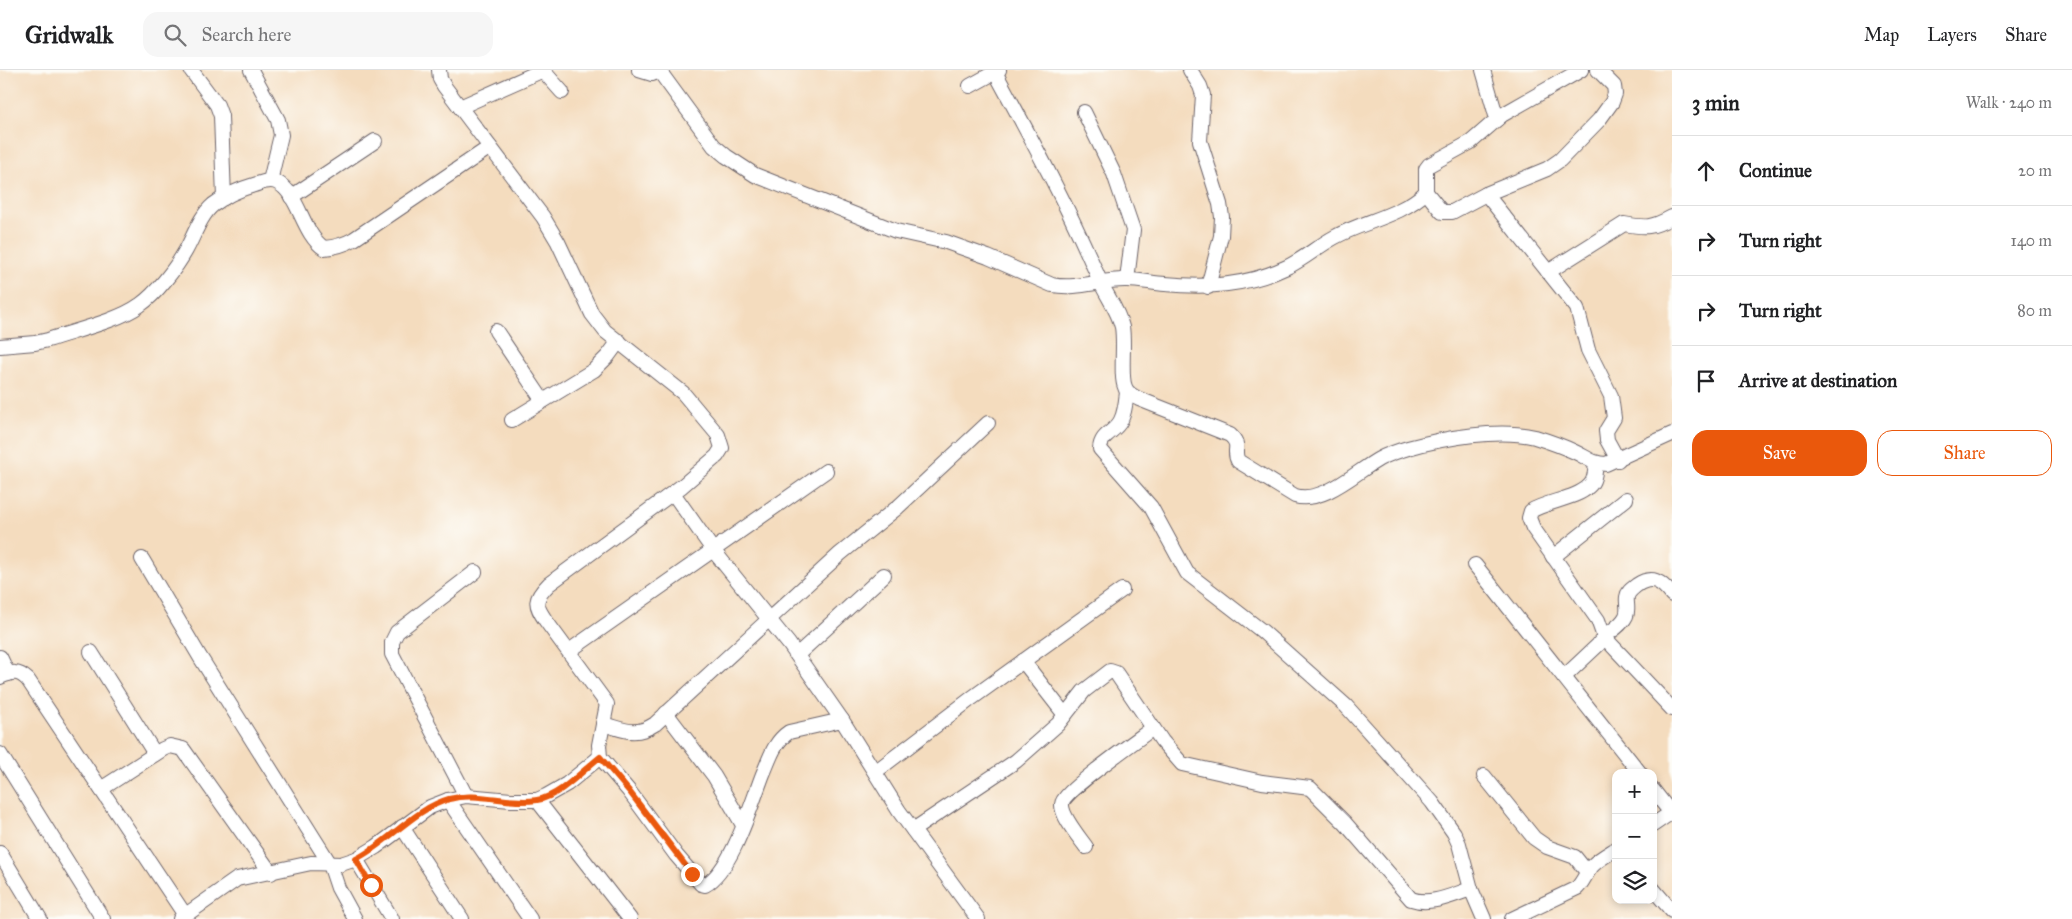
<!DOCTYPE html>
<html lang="en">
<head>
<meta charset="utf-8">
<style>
  body { margin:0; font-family:"IM FELL Great Primer",serif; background:#f6f6f6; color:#202124 }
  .controls { position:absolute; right:15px; bottom:15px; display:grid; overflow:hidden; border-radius:10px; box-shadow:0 2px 8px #0003 }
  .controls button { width:45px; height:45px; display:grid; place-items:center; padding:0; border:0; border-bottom:1px solid #e0e0e0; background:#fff; color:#202124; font:25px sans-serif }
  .stop { position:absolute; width:15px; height:15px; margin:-11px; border:4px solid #ea580c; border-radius:50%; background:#fff }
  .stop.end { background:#ea580c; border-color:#fff; box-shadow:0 1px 5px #0008 }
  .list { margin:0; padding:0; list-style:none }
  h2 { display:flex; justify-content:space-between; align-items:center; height:65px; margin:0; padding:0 20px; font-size:21px }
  h2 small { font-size:16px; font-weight:400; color:#757577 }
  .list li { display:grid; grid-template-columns:32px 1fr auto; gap:15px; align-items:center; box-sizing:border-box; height:70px; padding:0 20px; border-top:1px solid #e0e0e0 }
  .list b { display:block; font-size:19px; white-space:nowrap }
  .list em { font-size:16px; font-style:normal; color:#757577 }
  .actions { display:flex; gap:10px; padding:15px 20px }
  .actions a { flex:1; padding:11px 0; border:1px solid #ea580c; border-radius:15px; text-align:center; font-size:18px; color:#ea580c }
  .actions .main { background:#ea580c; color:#fff }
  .icon { flex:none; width:28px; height:28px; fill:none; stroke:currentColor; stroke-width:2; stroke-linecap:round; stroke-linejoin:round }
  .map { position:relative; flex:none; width:1672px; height:849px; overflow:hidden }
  header { display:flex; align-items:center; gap:30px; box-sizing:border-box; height:70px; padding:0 25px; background:#fff; border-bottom:1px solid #e0e0e0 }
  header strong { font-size:24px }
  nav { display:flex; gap:28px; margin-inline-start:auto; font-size:18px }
  .search { width:350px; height:45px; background:#f6f6f6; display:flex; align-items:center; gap:12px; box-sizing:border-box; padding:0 18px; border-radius:15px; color:#757577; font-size:19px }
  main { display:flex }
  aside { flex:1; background:#fff }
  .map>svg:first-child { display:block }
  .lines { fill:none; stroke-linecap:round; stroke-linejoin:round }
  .minor-casing { stroke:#6c6369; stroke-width:16 }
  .minor { stroke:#fff; stroke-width:14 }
  .route { stroke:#ea580c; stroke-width:6 }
</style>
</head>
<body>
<header>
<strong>Gridwalk</strong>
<div class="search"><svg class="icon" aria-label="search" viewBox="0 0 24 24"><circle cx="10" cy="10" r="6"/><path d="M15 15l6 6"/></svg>Search here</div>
<nav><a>Map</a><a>Layers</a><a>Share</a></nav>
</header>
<main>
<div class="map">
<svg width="1672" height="849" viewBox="0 0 1672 849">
  <rect width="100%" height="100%" fill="#fdfcf7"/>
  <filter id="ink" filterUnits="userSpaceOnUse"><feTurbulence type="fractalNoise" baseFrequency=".02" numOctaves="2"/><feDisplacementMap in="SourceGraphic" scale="10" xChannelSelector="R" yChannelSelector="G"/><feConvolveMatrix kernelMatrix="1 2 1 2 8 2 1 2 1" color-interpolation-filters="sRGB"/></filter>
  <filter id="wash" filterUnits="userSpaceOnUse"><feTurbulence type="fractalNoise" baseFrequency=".0096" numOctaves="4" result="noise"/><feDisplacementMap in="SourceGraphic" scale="20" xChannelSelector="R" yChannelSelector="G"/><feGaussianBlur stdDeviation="1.12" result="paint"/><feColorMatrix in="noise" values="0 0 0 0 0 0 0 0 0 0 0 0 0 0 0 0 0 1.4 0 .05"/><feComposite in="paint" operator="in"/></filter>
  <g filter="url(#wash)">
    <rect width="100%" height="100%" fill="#f4dcbe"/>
  </g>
  <g filter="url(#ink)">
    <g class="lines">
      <defs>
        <g id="minor">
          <polyline points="191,0 217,35 221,46 224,128"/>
          <polyline points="251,0 278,50 281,65 270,111"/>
          <path d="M439,0L440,9L444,16L543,147L558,172L592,244L605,261L683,323L718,365L722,378L717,386L682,416L549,514C534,529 534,534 546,551L607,634L599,675L600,687L629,721L676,785L701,814L705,815C732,801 752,732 763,704C770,688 774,672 789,662L842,650L899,741L978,849"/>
          <polyline points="639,0 652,4 662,0"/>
          <polyline points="1190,0 1200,16 1203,25 1200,71 1220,134 1222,147 1221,166 1208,217"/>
          <polyline points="1483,0 1497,49"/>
          <path d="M660,2L714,76L726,86L755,105L896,161L946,172L988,187L1052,215C1078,220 1102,209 1127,210C1139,210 1152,213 1165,214C1208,218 1247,216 1287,197C1304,189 1318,176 1335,167C1364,151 1401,146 1426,122V99L1429,95L1471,72L1502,45L1581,0"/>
          <path d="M995,2C1032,70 1069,138 1099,209C1106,225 1118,240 1122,257C1125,273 1120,306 1125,317C1127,324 1133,326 1139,329L1230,365C1242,376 1232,380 1238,391L1295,426C1323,434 1356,402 1379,389C1388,384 1398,381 1408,378C1444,368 1499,358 1535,367C1548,371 1562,376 1575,382C1586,387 1593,394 1606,394L1672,364"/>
          <polyline points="970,16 999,0"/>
          <polyline points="460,37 541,1 546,4 562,22"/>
          <polyline points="1084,42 1114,104 1133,160 1127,210"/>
          <polyline points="1426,122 1442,142 1452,142 1486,124 1547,99 1560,90 1599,50 1612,32 1615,24 1614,16 1598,0"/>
          <polyline points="1486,124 1577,238 1588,280 1611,326 1614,348 1606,361 1607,370 1618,390"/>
          <polyline points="291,127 375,71"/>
          <path d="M1548,202L1624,154C1646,158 1652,158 1672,147"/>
          <polyline points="496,261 543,331"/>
          <path d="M0,276L35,273L48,270C74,261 118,251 140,235C156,224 176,198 186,180C194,166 200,146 213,135C225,126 240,119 254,115C261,113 269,109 276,112C299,122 302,164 324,178C336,177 344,175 354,169L490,77"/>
          <path d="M1127,322C1126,331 1125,342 1121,350C1115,363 1101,363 1100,379L1151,437L1187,503L1262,561L1346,636L1432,732L1454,763L1459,774L1471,819L1484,849"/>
          <polyline points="512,350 594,300 608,286 619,271"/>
          <polyline points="673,423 713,480 789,574 842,650"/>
          <polyline points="1553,487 1626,429"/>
          <polyline points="142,489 200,587 330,794 338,818 355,849"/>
          <polyline points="1475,495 1640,703"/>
          <path d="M1672,525C1661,511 1652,505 1637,515C1632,519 1628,521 1627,527C1626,533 1629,540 1626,546C1622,555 1611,561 1604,567L1672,639"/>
          <polyline points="569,581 826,401"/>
          <polyline points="91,582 155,684"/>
          <polyline points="797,585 884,505"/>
          <polyline points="0,587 8,604"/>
          <polyline points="1023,591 1065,645"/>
          <path d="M0,607C12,602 18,600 28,610L185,845"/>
          <path d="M1564,607L1598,575L1604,567L1598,550L1533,458L1529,448L1531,441C1547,431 1576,429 1589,416C1595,411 1595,401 1596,394"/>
          <polyline points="666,643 714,706 743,755"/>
          <path d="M603,654C625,660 635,667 655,654L840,484L898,437L988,353"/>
          <polyline points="0,684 103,849"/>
          <polyline points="875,702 972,628 1122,520"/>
          <polyline points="1484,706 1534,768 1547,777 1575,787 1587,802"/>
          <polyline points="101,719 163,679 170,676 183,679 271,803"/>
          <polyline points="1653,720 1671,743"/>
          <polyline points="466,726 392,584 392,572 397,562 475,502"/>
          <polyline points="448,730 530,849"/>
          <polyline points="537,730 630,849"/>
          <polyline points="1653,755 1672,742"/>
          <polyline points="402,757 462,849"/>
          <path d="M913,760L1016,691L1058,654L1084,621L1110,601L1116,603L1162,671L1182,694L1262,712L1310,718L1345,753L1411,829C1431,836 1452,825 1471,819"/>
          <path d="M1086,777C1079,767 1061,746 1062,734C1062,722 1140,668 1153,658"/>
          <polyline points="0,783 40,849"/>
          <polyline points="356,789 392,849"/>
          <polyline points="1653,819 1672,841"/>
          <polyline points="180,849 237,809 311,793 341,794 356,789 376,777 430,737 448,730 466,726 511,730 537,730 546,726 567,714 600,687"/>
          <path d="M1512,849L1577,818C1584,811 1586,802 1593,795C1599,789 1608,784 1616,779"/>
        </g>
      </defs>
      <use href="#minor" class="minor-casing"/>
      <use href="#minor" class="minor"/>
    </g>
  </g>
  <g class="lines" filter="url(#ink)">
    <path class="route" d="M371,815L356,789C388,773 414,739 449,729C478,721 508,735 537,730C560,726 582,701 600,687L629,721L692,804"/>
  </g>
</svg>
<div class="controls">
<button>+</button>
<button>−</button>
<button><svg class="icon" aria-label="layers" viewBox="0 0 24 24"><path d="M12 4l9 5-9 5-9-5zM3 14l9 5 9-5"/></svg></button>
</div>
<div class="stop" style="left:371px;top:815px"></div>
<div class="stop end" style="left:692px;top:804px"></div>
</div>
<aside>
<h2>3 min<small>Walk · 240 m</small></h2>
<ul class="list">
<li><svg class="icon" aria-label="ahead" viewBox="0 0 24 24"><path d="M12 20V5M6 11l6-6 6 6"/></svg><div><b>Continue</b></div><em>20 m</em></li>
<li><svg class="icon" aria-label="right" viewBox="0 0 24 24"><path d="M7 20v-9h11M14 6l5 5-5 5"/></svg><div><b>Turn right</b></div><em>140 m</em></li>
<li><svg class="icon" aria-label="right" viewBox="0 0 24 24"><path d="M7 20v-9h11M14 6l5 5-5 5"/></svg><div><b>Turn right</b></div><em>80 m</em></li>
<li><svg class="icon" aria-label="arrive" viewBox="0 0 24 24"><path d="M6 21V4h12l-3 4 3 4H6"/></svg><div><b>Arrive at destination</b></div></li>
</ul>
<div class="actions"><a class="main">Save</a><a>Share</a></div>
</aside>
</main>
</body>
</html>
